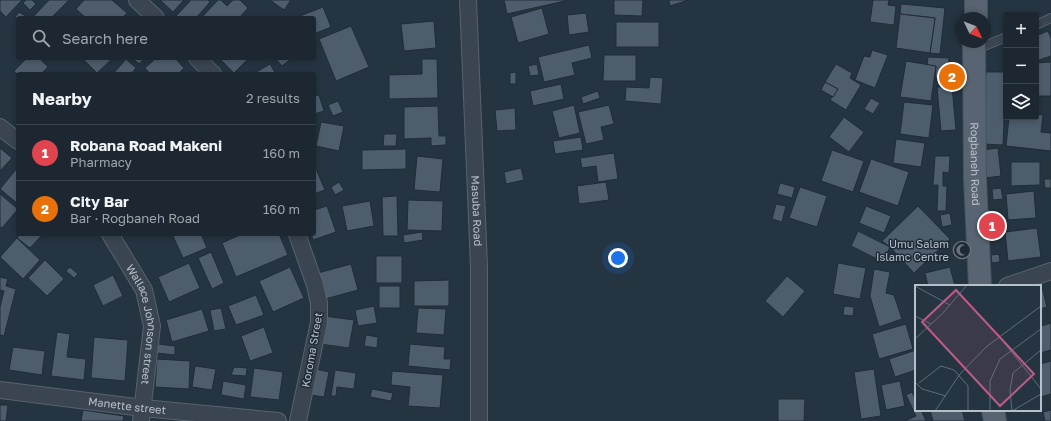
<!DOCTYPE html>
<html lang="en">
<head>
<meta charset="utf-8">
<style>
  body { margin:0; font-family:"Golos Text",sans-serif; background:#252f39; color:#f1f3f6 }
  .controls { position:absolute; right:12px; top:12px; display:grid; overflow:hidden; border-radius:4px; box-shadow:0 2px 6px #0003 }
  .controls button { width:36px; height:36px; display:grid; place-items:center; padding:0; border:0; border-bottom:1px solid #3a444d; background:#1c2731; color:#f1f3f6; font:20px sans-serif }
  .compass { position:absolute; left:955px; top:12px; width:36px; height:36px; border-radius:50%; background:#1c2731; box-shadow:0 2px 6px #0003; rotate:133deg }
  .you { position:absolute; left:618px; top:258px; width:14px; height:14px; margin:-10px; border:3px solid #fff; border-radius:50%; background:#1a73e8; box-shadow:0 0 0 6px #1a73e833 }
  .badge { display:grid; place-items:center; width:26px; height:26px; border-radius:50%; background:#8dc1f9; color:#fff; font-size:13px; font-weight:700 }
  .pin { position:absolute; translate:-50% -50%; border:2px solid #fff; box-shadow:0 1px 4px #0006 }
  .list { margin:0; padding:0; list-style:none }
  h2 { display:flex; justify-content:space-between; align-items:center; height:52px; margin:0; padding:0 16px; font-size:17px }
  h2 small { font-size:13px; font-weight:400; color:#a0a5ab }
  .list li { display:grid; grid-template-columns:26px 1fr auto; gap:12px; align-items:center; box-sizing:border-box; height:56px; padding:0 16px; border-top:1px solid #3a444d }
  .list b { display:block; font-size:15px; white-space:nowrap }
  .list p { margin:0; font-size:13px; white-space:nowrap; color:#a0a5ab }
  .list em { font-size:13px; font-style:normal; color:#a0a5ab }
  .icon { flex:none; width:22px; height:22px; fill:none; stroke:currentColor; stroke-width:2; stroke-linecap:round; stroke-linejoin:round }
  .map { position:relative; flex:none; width:1051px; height:421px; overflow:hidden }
  .search { position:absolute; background:#1c2731; box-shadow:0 2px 6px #0003; left:16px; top:16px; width:300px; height:44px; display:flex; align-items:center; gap:10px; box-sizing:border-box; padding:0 14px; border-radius:4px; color:#a0a5ab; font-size:15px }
  .panel { position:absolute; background:#1c2731; box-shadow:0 2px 6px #0003; left:16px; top:72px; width:300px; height:164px; border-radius:4px }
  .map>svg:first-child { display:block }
  .building { fill:#4e5d6c; stroke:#202c38 }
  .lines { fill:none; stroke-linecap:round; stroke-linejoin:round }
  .lane-casing { stroke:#57636e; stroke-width:10 }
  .street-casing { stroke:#57636e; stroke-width:18 }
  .primary-casing { stroke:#46515d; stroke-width:24 }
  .lane { stroke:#3a4551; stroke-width:8 }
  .street { stroke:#3a4551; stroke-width:16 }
  .primary { stroke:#586471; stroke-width:22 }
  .labels { text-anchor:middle; stroke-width:3; stroke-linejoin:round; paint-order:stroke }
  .street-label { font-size:11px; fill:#b6c0cb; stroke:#1e2a36 }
  .poi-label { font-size:11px; fill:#b6c0cb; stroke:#1e2a36; text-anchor:end }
  .inset-road { fill:none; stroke:#5f6c78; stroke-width:1 }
  .view { fill:#bd5b88; fill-opacity:0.15; stroke:#bd5b88; stroke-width:2 }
  .inset-edge { fill:none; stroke:#b6c0cb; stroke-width:2 }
</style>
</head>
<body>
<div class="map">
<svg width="1051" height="421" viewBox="0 0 1051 421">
  <rect width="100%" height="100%" fill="#253441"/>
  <g class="building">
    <polygon points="0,0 22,0 6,17 0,11"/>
    <polygon points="26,0 32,0 36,4 30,10 23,3"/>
    <polygon points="49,0 69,0 51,18 32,18"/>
    <polygon points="84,0 112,0 127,13 122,18 86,18 76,9"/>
    <polygon points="160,0 184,0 173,12"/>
    <polygon points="191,0 208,0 210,2 196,18 178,18 176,16"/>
    <polygon points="218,0 221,0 227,6 233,0 240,0 248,8 239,18 201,18"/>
    <polygon points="270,0 291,0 284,10"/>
    <polygon points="504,0 565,0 565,1 507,14"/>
    <polygon points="614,0 643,0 642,16 614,15"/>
    <polygon points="669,0 689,0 670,6"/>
    <polygon points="873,0 889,0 888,5 896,6 894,25 870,22"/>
    <polygon points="901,4 945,8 940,54 930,53 935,18 900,14"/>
    <polygon points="323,7 331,27 314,34 314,18 301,18 300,16"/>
    <polygon points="542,8 549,34 518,43 511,17"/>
    <polygon points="19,12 27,17 26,18 18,19 15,17"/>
    <polygon points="586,13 589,32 569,35 567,15"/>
    <polygon points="900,14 935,18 930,53 896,48"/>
    <polygon points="434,21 436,48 404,51 401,24"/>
    <rect x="616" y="22" width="43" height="25"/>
    <polygon points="351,26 369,67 336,81 319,39"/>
    <polygon points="1048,31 1051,38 1051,56 1036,61 1036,36"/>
    <polygon points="589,45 592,58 572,63 575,75 544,82 538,57"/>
    <polygon points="872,50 888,55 875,88 855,80 864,56 870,57"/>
    <polygon points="604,55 636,55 636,81 603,81"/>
    <polygon points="928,57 949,58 947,79 935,78 936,66 927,65"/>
    <polygon points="27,58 39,58 48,67 41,74 18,75 14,71"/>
    <polygon points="84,58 113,58 97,73 83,59"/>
    <polygon points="132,58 145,58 139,64"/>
    <polygon points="156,58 175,58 184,68 178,74 150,74 145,68"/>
    <polygon points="219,58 249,58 234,73"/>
    <polygon points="275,58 292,58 282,66"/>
    <polygon points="126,59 136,68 131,74 113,74"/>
    <polygon points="422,59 437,59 438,98 389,99 389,75 422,74"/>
    <polygon points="906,61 936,66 931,101 900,97"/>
    <polygon points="1051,62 1051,96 1036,96 1036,63"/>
    <polygon points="270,64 276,74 253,74"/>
    <polygon points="537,64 539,75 530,76 528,66"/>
    <polygon points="836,64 852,73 850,78 861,85 846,110 830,100 838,89 825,82"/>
    <polygon points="516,72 516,84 510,84 510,73"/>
    <polygon points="986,72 1006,72 1003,145 982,144"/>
    <polygon points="650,77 663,78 661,104 625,101 626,87 649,88"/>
    <polygon points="825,82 838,89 833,97 821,90"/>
    <polygon points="561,84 564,99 533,106 530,91"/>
    <polygon points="952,86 956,130 941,131 937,87"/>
    <polygon points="598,91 600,98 583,104 581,97"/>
    <polygon points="319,95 324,111 314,114 314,96"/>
    <polygon points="871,98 880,103 873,114 864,109"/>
    <polygon points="338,101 343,112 333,116 328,105"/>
    <polygon points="904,102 933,105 929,138 900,134"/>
    <polygon points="574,105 580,133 559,138 552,111"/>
    <polygon points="609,105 614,124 601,127 604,140 586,144 578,112"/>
    <polygon points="438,106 439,136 446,136 446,145 431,146 431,138 404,139 404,107"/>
    <polygon points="515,108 516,130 497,131 495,110"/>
    <polygon points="1036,114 1043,115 1041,132 1051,133 1051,151 1006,146 1009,117 1036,117"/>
    <polygon points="844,117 864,132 849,152 829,137"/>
    <polygon points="321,122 344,126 339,151 316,146"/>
    <polygon points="384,134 397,134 396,146 383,146"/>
    <polygon points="581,137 583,150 555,154 553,141"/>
    <polygon points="896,139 925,143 921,167 893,163"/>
    <polygon points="0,148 12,158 0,171"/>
    <polygon points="998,148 1001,176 985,178 982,150"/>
    <polygon points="406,149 406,169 362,170 362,150"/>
    <polygon points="832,150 864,161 853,192 821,181"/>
    <polygon points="614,153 618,179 598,182 596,166 582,168 580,158"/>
    <polygon points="417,156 443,159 440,192 414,190"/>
    <polygon points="935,156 950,156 949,173 943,172 943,186 947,186 946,211 937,211 938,185 933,185"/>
    <polygon points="871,159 909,172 898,206 859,192"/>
    <polygon points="1011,162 1040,162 1040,185 1011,186"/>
    <polygon points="314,164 325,190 314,194"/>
    <polygon points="18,167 18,204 0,189"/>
    <polygon points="521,168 524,180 506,184 504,172"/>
    <polygon points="1044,179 1051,179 1051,188 1045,188"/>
    <polygon points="339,182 344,190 335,195 331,187"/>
    <polygon points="606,182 609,200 579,204 577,186"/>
    <polygon points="780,183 795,187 792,198 777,194"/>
    <polygon points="800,187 827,196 817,227 789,218"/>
    <polygon points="1001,188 1003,199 993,200 992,189"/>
    <polygon points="1034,191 1036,218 1008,220 1006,194"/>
    <polygon points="0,194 18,209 2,228 0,227"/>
    <polygon points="397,196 398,236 383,236 382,197"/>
    <polygon points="408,200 443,201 442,231 407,230"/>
    <polygon points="370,201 374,226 347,231 342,206"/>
    <polygon points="776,204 786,206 782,222 772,219"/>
    <polygon points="327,206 336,232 313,240 311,234 314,234 314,210"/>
    <polygon points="866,206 891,216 884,233 859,223"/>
    <polygon points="918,206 950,239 914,273 890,247 882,241"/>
    <polygon points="950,213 952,225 942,227 940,215"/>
    <polygon points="1004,220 1005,228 996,229 995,221"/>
    <polygon points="1037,228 1041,257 1008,261 1005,232"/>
    <polygon points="858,231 890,247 883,262 851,246"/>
    <polygon points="422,232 423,240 404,243 403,235"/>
    <polygon points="20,234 43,234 30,248 17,238"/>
    <polygon points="172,234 201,234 207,248 183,258"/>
    <polygon points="242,234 279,234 288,255 236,277 222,243"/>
    <polygon points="17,238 40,260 23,279 0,257"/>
    <polygon points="211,252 224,283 212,289 198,258"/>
    <polygon points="999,254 1000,262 992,263 991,255"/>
    <rect x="376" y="256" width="26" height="27"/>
    <polygon points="45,260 64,279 47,296 28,278"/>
    <polygon points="189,263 200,288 169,302 158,277"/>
    <polygon points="838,263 866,268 860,299 833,294"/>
    <polygon points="351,264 358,290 325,299 318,273"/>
    <polygon points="70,267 78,274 74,278 66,271"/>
    <polygon points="290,267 304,298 273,312 259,281"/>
    <polygon points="950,267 955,286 928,286 925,273"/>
    <polygon points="874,269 890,272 886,293 894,295 902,319 879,327 870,296"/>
    <polygon points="113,275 123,296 103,306 93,285"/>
    <polygon points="787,276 805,291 783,317 765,301"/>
    <polygon points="0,277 8,279 6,286 16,289 4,336 0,335 0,307 4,291 0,290"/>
    <polygon points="449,280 449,306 414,306 414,281"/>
    <polygon points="1041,283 1047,307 1040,309 1040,286 1027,286"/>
    <rect x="379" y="286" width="21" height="22"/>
    <polygon points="256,295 264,315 236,325 228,306"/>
    <polygon points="374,306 377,323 358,326 355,310"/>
    <polygon points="844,306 854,307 853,316 843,315"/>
    <polygon points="221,308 226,329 214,331 210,310"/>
    <polygon points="418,308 446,309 444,335 416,333"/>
    <polygon points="202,309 209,331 172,342 166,320"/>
    <polygon points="324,316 354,320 349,348 320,344"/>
    <polygon points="1040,321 1041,326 1051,323 1051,350 1040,353"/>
    <polygon points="906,324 913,349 879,359 872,334"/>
    <polygon points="264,327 273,353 250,361 241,336"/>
    <polygon points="57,332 70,334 67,357 86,359 84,380 51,376"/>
    <polygon points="366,335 378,337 377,348 364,346"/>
    <polygon points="94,337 128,340 125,381 91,378"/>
    <polygon points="158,344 175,346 175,355 157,353"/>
    <polygon points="410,344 445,347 444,359 451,359 450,370 408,366"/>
    <polygon points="13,347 45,351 42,375 9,370"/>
    <polygon points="916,350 916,370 895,377 889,359"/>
    <polygon points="157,359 190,361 189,389 155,387"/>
    <polygon points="1051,361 1051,394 1041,397 1040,364"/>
    <polygon points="195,366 216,369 212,390 192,387"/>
    <polygon points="234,367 247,368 246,376 231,375"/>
    <polygon points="254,368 283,372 279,400 250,397"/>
    <polygon points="316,369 329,372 324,397 311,395"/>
    <polygon points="874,369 881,416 861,419 854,372"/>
    <polygon points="335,370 356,373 354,389 337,387 336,396 331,396"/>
    <polygon points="392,371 443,375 440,408 408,406 410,387 391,385"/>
    <polygon points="223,381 246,385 244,399 221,395"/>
    <polygon points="900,381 905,406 886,410 881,385"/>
    <polygon points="372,389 393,393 391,401 370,397"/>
    <polygon points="912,392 916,400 916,410 921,410 926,421 905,421 916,416 906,395"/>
    <polygon points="778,399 805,399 804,421 778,421"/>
    <polygon points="0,405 8,405 6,421 0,421"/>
    <polygon points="83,410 124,416 123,421 81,421"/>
    <polygon points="930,410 962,410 965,421 933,421"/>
    <polygon points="1051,410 1051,421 1045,421 1043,412"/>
  </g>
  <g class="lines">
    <defs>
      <g id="lane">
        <polyline points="1036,25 1051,18"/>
        <polyline points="975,50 1006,37"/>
      </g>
      <g id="street">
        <polyline points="137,0 156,18"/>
        <path id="s1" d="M468,0L479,267V421"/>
        <polyline points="197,58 213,74"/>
        <polyline points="0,127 18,141"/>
        <path id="s2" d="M110,234L144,290L152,326L141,421"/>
        <polyline points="297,234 315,285 319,303 319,322 298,421"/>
        <polyline points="1007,286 1051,271"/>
        <path id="s3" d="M0,390L143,408L278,421"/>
      </g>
      <g id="primary">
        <polyline points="976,18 976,0"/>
        <path id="s4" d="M974,42L975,179L980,286"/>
        <polyline points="993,410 995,421"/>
      </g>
    </defs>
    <use href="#lane" class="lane-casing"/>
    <use href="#street" class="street-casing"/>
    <use href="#primary" class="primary-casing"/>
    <use href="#lane" class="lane"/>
    <use href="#street" class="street"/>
    <use href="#primary" class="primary"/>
  </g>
  <defs>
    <symbol id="mosque-ring" viewBox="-11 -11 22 22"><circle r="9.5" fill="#1e2a36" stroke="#6b7280" stroke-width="1.5"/><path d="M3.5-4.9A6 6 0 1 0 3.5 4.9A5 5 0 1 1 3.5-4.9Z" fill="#6b7280"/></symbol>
  </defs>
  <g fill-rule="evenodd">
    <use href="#mosque-ring" x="952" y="240" width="20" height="20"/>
  </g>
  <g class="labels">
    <g class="street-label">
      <text dy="4" stroke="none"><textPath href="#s4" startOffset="122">Rogbaneh Road</textPath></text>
      <text dy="4" stroke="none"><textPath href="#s1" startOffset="211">Masuba Road</textPath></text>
      <text dy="4" stroke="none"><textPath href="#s2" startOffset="99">Wallace Johnson street</textPath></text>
      <text transform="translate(312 350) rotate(-80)" y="4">Koroma Street</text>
      <text dy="4" stroke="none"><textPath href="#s3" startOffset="128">Manette street</textPath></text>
    </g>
    <g class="poi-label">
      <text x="949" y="248">Umu Salam<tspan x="949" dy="13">Islamc Centre</tspan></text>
    </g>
  </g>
  <g transform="translate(915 285)">
    <rect width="126" height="126" fill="#253441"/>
    <path class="inset-road" d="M0,1L35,20M0,31L16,39M84,51L126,104M0,54L27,29L52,0M0,97L7,104L31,111M4,98L26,81L39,85L53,101V126M20,126L45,89L71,62L126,21M75,126V96L85,74L126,44M97,126L95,105L98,88L126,65M97,126L126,109"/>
    <path class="view" d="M41,5L119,89L85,121L7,37Z"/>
    <rect width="126" height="126" class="inset-edge"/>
  </g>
</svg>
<div class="controls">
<button>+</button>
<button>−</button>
<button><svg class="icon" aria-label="layers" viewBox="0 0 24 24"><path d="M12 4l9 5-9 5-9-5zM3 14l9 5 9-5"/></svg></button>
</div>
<svg class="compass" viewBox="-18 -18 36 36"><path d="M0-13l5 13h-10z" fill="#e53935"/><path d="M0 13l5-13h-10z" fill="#a0a5ab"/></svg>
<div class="you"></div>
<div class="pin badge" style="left:992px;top:226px;background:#e0444e">1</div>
<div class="pin badge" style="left:952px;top:77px;background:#e8710a">2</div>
<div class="search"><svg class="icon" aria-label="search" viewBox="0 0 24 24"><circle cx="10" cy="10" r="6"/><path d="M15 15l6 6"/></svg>Search here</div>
<section class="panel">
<h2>Nearby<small>2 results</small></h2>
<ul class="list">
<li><span class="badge" style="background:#e0444e">1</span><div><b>Robana Road Makeni</b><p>Pharmacy</p></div><em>160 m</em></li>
<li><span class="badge" style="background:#e8710a">2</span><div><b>City Bar</b><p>Bar · Rogbaneh Road</p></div><em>160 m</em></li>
</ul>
</section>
</div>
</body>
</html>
